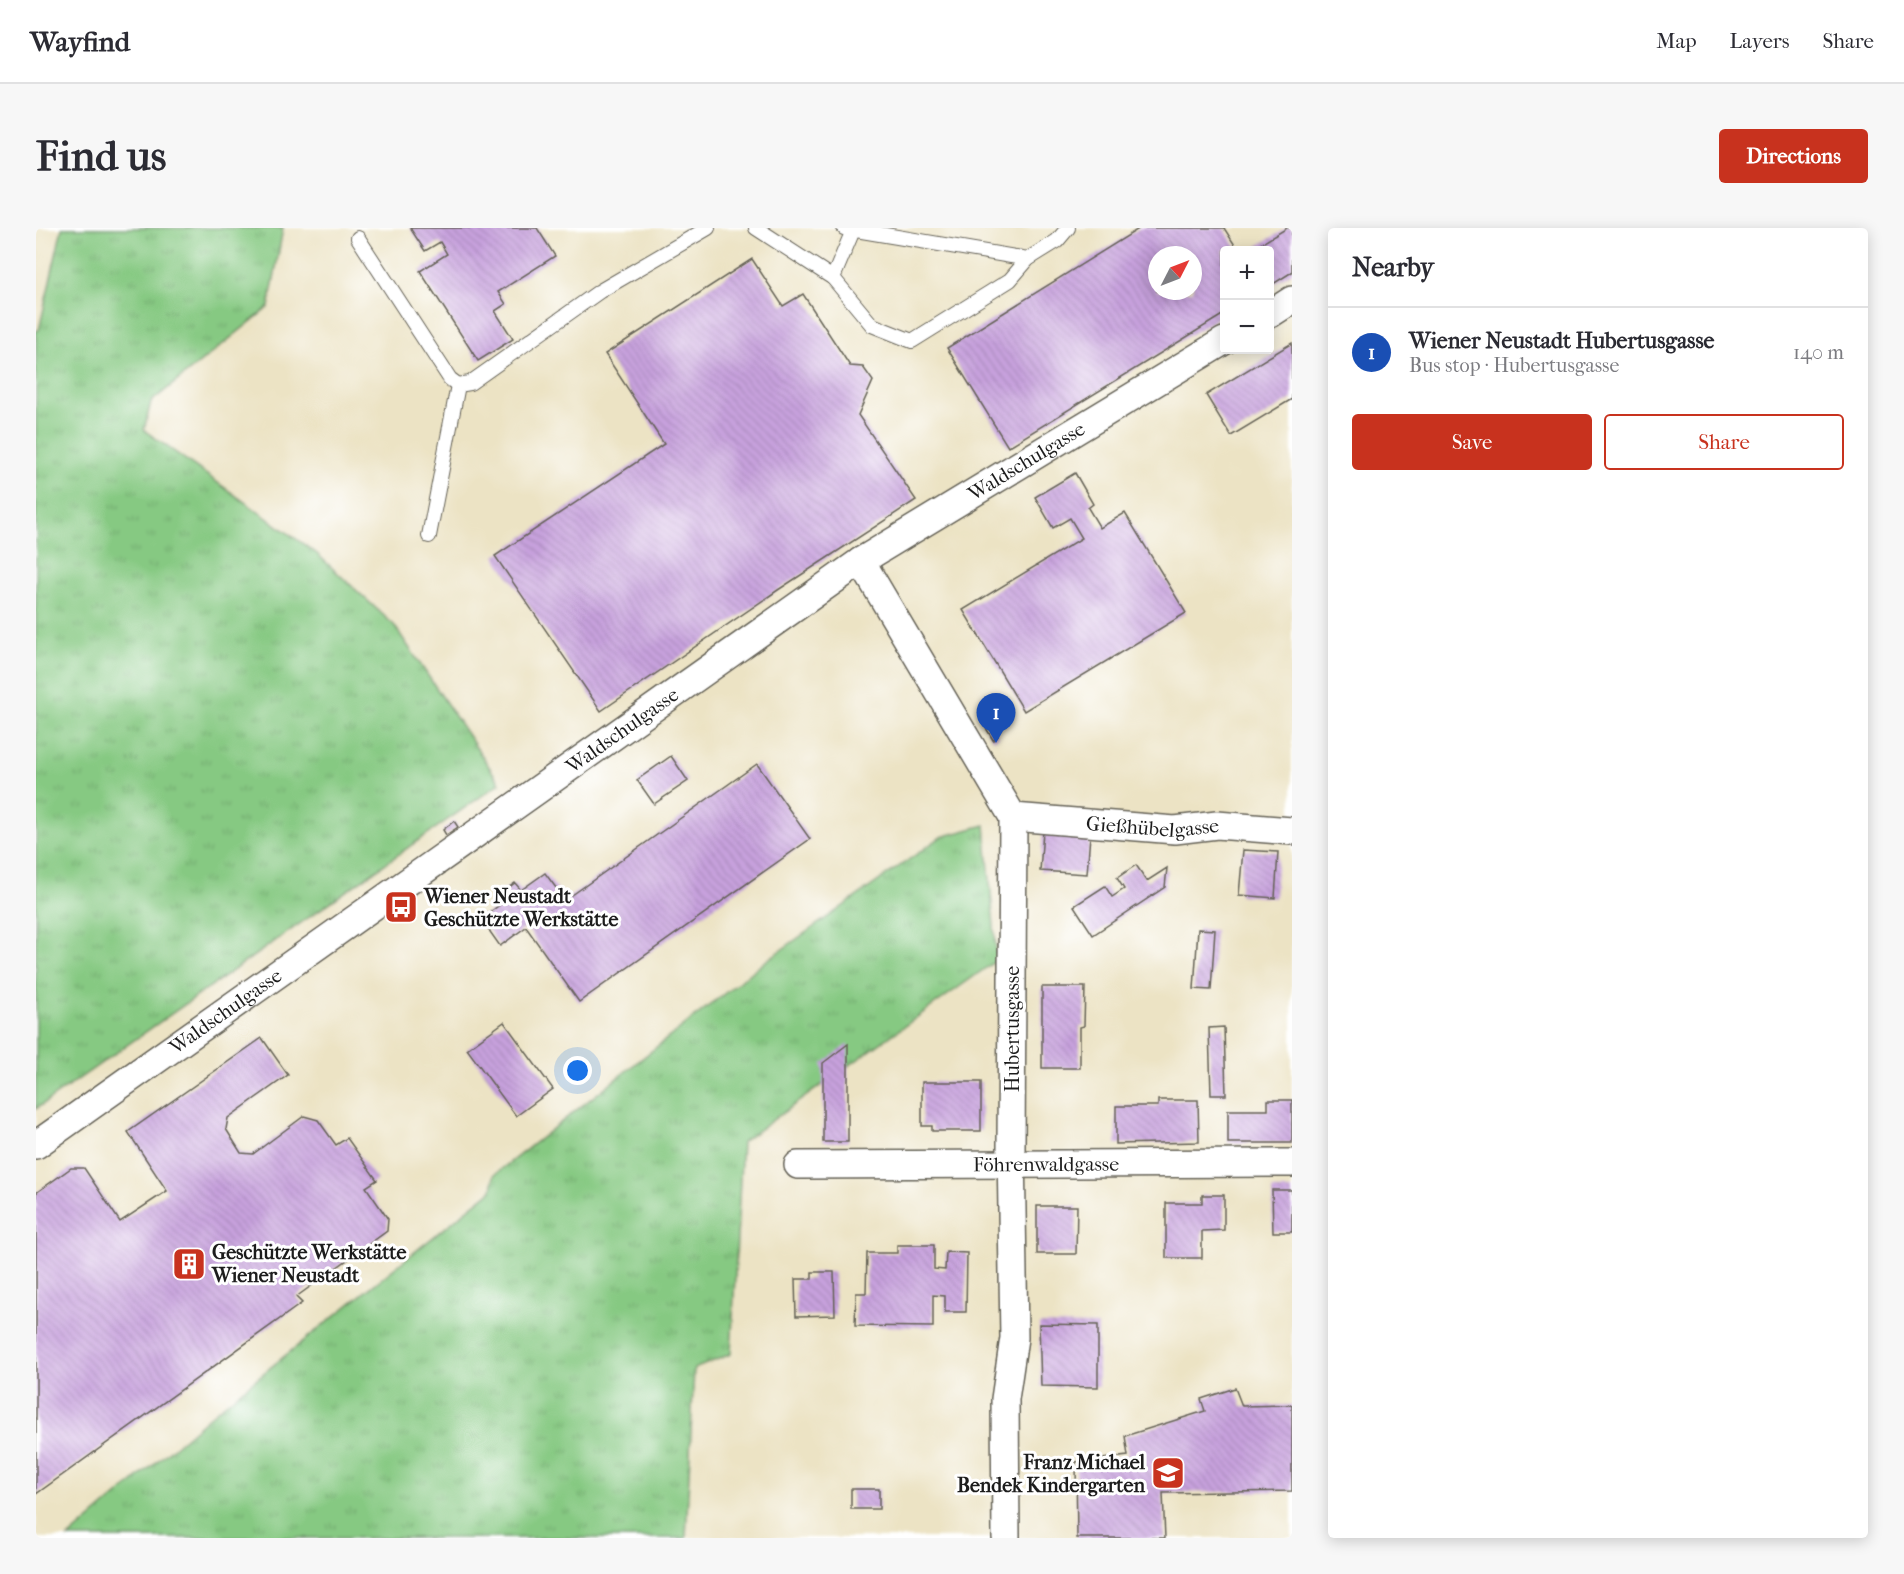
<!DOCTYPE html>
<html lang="en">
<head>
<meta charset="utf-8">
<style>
  body { margin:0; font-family:"IM FELL French Canon",serif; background:#f7f7f7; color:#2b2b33 }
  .controls { position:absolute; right:18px; top:18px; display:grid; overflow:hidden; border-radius:6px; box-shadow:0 3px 15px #0003 }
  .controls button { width:54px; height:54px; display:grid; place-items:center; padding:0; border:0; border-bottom:2px solid #e1e1e2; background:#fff; color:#2b2b33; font:30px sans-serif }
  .compass { position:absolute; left:1112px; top:18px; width:54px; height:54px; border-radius:50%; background:#fff; box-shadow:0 3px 15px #0003; rotate:48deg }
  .you { position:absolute; left:542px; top:843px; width:21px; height:21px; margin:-15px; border:4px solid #fff; border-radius:50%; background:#1a73e8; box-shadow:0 0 0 9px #1a73e833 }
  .badge { display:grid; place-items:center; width:39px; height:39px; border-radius:50%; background:#c8321e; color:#fff; font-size:20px; font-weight:700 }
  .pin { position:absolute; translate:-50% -50px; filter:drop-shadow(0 2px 3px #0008) }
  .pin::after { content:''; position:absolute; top:32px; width:21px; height:18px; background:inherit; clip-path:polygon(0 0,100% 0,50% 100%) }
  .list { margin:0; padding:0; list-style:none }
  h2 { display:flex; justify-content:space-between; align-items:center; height:78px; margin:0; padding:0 24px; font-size:26px }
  h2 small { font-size:20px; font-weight:400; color:#7c7c81 }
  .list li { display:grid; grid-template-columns:39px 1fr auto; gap:18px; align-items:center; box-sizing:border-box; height:90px; padding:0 24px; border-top:2px solid #e1e1e2 }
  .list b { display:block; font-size:22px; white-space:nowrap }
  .list p { margin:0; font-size:20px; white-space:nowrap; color:#7c7c81 }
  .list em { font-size:20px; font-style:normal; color:#7c7c81 }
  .actions { display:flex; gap:12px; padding:18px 24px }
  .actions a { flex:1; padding:14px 0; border:2px solid #c8321e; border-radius:6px; text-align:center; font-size:21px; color:#c8321e }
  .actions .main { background:#c8321e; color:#fff }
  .map { position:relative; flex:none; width:1256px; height:1310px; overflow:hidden; border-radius:6px }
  header { display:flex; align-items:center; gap:36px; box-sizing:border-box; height:84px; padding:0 30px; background:#fff; border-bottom:2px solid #e1e1e2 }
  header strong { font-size:28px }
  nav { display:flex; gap:33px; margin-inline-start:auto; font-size:21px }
  .intro { display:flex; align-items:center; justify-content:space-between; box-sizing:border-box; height:144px; padding:0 36px }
  h1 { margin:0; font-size:42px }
  .button { padding:15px 27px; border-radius:6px; background:#c8321e; color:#fff; font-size:21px; font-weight:700 }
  main { display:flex; gap:36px; padding:0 36px }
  aside { flex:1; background:#fff; border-radius:6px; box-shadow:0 3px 15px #0003 }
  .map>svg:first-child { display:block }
  .grass { fill:url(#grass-tufts); stroke:#51724f; stroke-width:1.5 }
  .building { fill:url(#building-back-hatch); fill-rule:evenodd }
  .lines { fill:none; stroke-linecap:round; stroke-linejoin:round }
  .lane-casing { stroke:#656257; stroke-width:16 }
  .street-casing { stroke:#656257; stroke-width:30 }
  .lane { stroke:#fff; stroke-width:14 }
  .street { stroke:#fff; stroke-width:27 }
  .labels { text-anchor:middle; stroke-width:6; stroke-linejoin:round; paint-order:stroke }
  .street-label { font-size:20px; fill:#1c1c1c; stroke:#fff }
  .poi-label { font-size:20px; font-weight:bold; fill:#1c1c1c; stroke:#fff; text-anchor:start }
</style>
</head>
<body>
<header>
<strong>Wayfind</strong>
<nav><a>Map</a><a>Layers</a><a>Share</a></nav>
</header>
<div class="intro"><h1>Find us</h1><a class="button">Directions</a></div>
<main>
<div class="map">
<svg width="1256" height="1310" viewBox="0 0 1256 1310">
  <defs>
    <pattern id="grass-tufts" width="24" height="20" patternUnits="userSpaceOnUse" patternTransform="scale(1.5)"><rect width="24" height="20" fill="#86c982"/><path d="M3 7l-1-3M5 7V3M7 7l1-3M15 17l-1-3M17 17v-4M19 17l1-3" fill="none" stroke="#73ac70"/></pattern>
    <pattern id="building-back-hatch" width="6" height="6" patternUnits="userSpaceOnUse" patternTransform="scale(1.5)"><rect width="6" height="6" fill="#c7a1dd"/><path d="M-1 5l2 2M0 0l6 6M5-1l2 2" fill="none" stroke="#aa8abd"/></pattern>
  </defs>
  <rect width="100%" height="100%" fill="#fff"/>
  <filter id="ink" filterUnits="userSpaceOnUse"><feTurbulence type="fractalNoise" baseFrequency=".0167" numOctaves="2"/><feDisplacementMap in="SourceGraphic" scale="12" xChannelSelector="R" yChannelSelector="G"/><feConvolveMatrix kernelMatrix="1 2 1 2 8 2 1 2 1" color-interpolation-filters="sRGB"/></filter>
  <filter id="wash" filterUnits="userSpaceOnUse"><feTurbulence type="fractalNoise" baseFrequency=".008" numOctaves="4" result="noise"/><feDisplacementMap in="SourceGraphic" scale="24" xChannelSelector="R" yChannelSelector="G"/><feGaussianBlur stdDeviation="1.35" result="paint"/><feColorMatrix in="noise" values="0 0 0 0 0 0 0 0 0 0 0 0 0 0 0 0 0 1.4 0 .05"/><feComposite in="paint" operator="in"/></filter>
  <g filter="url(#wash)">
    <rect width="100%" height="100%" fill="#ece3c4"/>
    <g class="grass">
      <polygon points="26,0 247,0 233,79 115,174 108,202 280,325 358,397 464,555 0,881 0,103 3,102"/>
      <polygon points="949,597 961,732 706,914 695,1126 658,1141 650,1310 32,1310 175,1187 456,962 458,947 731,732 905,609"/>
    </g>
    <g id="blocks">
      <g class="building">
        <polygon points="374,0 501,0 519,28 462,64 470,76 459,83 477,111 442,133 384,43 411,26 404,14 389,23"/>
        <path d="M1104,0H1188L1202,22H1188V86L972,219L911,120ZM1121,27H1157V63H1121Z"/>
        <polygon points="1251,0 1256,0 1256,44 1234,58 1234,22 1215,22"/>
        <polygon points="716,31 747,78 767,66 814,138 827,139 837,153 822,187 880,272 742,362 565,483 459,328 628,216 569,126"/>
        <polygon points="1256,115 1256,171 1195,208 1170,167"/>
        <polygon points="1039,245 1057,276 1052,280 1064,300 1089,285 1150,385 988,483 927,382 1046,310 1034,290 1017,300 999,269"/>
        <polygon points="955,496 962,508 957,512 950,500"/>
        <polygon points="635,528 652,553 618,576 601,552"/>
        <polygon points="721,536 774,611 543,774 490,699 464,718 445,691 470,672 465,665 479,655 485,662 509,645 529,672"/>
        <polygon points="418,593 422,599 410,607 407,602"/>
        <polygon points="1007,603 1054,607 1051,646 1004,643"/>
        <polygon points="1207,622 1242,624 1239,670 1203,667"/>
        <polygon points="1100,637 1111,653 1131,640 1129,659 1057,707 1038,678 1069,658 1076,669 1088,661 1081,650"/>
        <polygon points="1162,701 1179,702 1175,762 1158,761"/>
        <polygon points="1006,759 1049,759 1048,798 1044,799 1044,840 1006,840"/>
        <polygon points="468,794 517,861 480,888 431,821"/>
        <polygon points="1188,799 1190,867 1175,867 1173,800"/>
        <polygon points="226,810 252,847 192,890 190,901 205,925 217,926 268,888 282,892 300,917 311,910 341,952 330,959 352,991 351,1003 260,1069 266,1075 0,1266 0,965 35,940 48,940 84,994 131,963 92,904"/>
        <polygon points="812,816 812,914 787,914 787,835"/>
        <polygon points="886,854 945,854 945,903 896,903 896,898 886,898"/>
        <polygon points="1122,872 1162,872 1163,914 1080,916 1080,878 1122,878"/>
        <polygon points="1232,872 1256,872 1256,915 1192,915 1192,882 1232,882"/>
        <polygon points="1236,962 1256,962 1256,1004 1237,1004"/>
        <polygon points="1166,967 1188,967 1188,1002 1166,1003 1166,1030 1130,1030 1130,975 1166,975"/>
        <polygon points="1001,978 1041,978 1040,1026 1001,1026"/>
        <polygon points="861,1017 898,1017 898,1041 909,1042 910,1024 931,1025 930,1084 909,1084 909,1068 897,1067 897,1099 819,1098 820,1065 830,1065 831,1025 861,1025"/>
        <polygon points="776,1044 798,1044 799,1087 760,1088 759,1051 776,1051"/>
        <polygon points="1003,1096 1062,1097 1062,1159 1005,1158"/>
        <polygon points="1199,1160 1206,1178 1256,1177 1256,1263 1127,1265 1129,1310 1041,1310 1040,1234 1092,1228 1089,1208 1169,1183 1165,1171"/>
        <rect x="815" y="1261" width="28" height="20"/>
      </g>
    </g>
  </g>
  <g filter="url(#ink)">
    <use href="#blocks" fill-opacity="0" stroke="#656257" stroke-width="1.5"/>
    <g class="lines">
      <defs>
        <g id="lane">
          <polyline points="720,0 797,50 836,97 876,113 974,52 992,31 1021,13 1032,0"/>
          <polyline points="808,0 992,31"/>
          <polyline points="322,10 414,151 422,157 434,155 564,63 672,0"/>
          <polyline points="797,50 818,0"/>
          <polyline points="393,308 422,157"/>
        </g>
        <g id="street">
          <polyline points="1234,86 1256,72"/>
          <polyline points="825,333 977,589 975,919 978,1110 969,1171 970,1310"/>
          <path id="s1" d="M977,589L1139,602L1181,597L1256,603"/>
          <path id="s2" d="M0,917L825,333L1188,113"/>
          <path id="s3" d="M762,937L1256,935"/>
        </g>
      </defs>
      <use href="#lane" class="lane-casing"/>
      <use href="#street" class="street-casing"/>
      <use href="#lane" class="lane"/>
      <use href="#street" class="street"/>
    </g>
  </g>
  <defs>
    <symbol id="bus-square" viewBox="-11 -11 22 22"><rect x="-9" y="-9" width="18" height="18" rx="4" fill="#c8321e" stroke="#fff"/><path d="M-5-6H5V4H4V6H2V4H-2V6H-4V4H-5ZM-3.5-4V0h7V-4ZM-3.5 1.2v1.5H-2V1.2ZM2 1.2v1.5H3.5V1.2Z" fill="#fff"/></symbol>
    <symbol id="building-square" viewBox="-11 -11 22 22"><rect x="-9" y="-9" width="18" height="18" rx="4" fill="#c8321e" stroke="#fff"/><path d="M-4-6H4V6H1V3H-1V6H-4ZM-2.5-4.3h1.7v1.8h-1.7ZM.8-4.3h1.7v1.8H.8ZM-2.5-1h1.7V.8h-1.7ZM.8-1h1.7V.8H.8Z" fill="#fff"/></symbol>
    <symbol id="school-square" viewBox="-11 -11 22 22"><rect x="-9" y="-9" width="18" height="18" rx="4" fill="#c8321e" stroke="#fff"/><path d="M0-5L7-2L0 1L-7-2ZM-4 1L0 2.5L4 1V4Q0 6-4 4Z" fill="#fff"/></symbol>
  </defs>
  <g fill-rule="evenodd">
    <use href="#bus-square" x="346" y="660" width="38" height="38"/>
    <use href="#building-square" x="134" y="1017" width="38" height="38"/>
    <use href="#school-square" x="1113" y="1226" width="38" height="38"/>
  </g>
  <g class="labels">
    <g class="street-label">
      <text dy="7" stroke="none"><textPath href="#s2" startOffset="1204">Waldschulgasse</textPath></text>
      <text dy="7" stroke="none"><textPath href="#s2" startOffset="718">Waldschulgasse</textPath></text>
      <text dy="7" stroke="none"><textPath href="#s1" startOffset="140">Gießhübelgasse</textPath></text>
      <text dy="7" stroke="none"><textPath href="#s2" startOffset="232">Waldschulgasse</textPath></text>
      <text transform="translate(976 801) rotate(-90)" y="7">Hubertusgasse</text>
      <text dy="7" stroke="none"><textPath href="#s3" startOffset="248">Föhrenwaldgasse</textPath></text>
    </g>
    <g class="poi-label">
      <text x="388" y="675">Wiener Neustadt<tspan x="388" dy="23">Geschützte Werkstätte</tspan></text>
      <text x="176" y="1031">Geschützte Werkstätte<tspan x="176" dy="23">Wiener Neustadt</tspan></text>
      <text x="1109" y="1241" text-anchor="end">Franz Michael<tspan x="1109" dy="23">Bendek Kindergarten</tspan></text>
    </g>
  </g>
</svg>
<div class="controls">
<button>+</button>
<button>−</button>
</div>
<svg class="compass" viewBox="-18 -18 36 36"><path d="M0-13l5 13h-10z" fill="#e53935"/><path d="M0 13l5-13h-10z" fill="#7c7c81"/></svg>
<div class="you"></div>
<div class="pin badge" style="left:960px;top:515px;background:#1a4fb4">1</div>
</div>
<aside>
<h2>Nearby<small></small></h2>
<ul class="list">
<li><span class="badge" style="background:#1a4fb4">1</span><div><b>Wiener Neustadt Hubertusgasse</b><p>Bus stop · Hubertusgasse</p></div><em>140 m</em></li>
</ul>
<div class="actions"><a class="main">Save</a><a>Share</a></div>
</aside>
</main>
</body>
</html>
